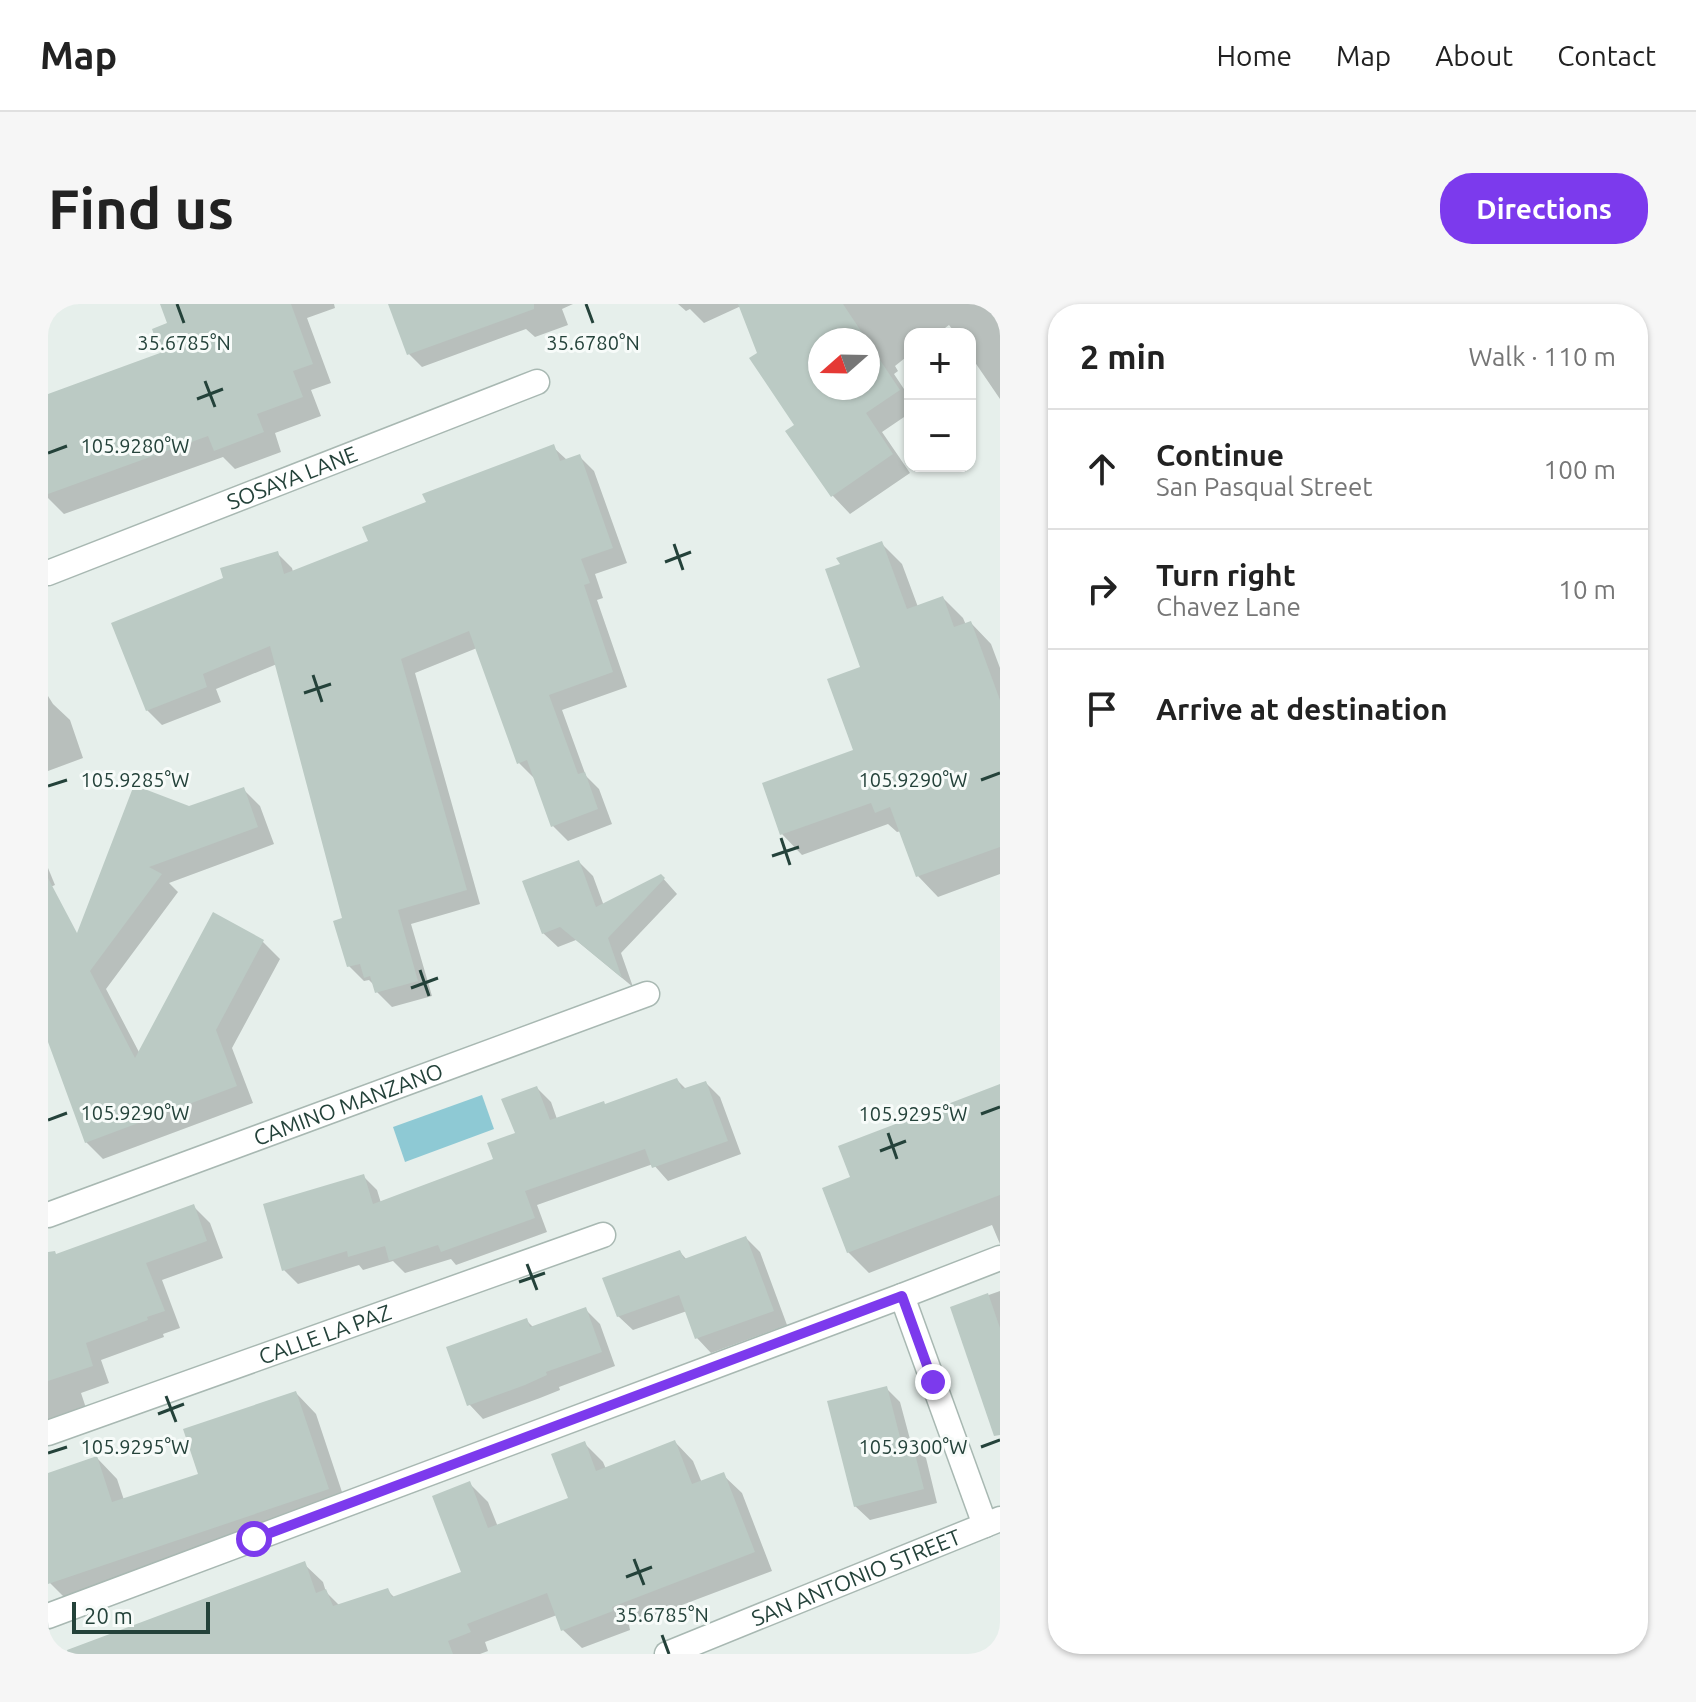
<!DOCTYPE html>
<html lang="en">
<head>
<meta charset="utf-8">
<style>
  body { margin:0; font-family:Ubuntu,sans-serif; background:#f6f6f6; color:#222 }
  .controls { position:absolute; right:24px; top:24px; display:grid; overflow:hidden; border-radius:16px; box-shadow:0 2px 6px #0004 }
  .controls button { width:72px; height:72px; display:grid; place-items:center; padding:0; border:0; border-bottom:2px solid #e0e0e0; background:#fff; color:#222; font:40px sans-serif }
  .compass { position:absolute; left:760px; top:24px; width:72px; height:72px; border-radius:50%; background:#fff; box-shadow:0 2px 6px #0004; rotate:250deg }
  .scale { position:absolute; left:24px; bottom:20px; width:138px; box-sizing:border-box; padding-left:8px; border:4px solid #24423a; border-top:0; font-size:22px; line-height:28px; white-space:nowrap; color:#24423a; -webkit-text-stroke:6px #f7fbf9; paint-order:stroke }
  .stop { position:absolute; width:24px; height:24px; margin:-18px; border:6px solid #7c3aed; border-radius:50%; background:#fff }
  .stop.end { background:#7c3aed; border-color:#fff; box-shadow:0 2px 8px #0008 }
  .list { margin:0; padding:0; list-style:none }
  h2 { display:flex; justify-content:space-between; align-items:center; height:104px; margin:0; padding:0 32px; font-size:34px }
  h2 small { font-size:26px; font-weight:400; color:#767676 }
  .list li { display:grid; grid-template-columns:52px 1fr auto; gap:24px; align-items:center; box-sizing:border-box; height:120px; padding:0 32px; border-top:2px solid #e0e0e0 }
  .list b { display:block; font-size:30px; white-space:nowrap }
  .list p { margin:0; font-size:26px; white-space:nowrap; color:#767676 }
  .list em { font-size:26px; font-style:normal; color:#767676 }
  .icon { flex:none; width:44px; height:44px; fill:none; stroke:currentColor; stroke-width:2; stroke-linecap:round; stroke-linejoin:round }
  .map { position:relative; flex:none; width:952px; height:1350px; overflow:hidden; border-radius:32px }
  header { display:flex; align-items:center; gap:48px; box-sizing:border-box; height:112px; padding:0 40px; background:#fff; border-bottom:2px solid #e0e0e0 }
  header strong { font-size:38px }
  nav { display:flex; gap:44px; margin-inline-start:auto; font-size:28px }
  .intro { display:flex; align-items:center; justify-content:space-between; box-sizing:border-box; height:192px; padding:0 48px }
  h1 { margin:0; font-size:56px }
  .button { padding:20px 36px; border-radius:32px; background:#7c3aed; color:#fff; font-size:28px; font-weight:700 }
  main { display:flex; gap:48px; padding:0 48px }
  aside { flex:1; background:#fff; border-radius:32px; box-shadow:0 2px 6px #0004 }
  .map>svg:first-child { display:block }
  .water { fill:#8ec9d4 }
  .shadow { fill:#0003; fill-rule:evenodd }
  .building { fill:#bbcac4 }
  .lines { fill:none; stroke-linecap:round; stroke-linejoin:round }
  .minor-casing { stroke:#a8b8b2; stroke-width:27 }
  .minor { stroke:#fff; stroke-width:24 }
  .route { stroke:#7c3aed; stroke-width:10 }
  .ticks { fill:none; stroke:#24423a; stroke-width:3 }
  .labels { text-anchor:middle; stroke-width:6; stroke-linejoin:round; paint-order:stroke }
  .street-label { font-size:22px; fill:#24423a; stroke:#f7fbf9 }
  .ticks-label { font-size:20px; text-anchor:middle; fill:#24423a; stroke:#f7fbf9; stroke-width:6; stroke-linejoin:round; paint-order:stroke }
</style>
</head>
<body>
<header>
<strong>Map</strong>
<nav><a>Home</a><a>Map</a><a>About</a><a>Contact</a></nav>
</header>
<div class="intro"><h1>Find us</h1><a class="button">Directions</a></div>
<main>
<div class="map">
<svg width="952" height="1350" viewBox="0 0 952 1350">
  <rect width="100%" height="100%" fill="#e6efeb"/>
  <polygon class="water" points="434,791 446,825 357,858 345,823"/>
  <g class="shadow">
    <polygon points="114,0 286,0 287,4 259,14 283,79 263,86 273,112 227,129 233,148 187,165 175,153 16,210 0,194 0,92 115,51 122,21"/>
    <polygon points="343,0 525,0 514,5 520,21 487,33 478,25 374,63 361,50"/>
    <path d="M630,0H952V95L922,51V30H908L901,21L889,30H862V50L847,62L850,67L846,70L862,94V109L834,128L862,169L802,210L785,192L740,127L748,121L712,49L693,2L656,19L642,5L638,7ZM772,36H820V84H772Z"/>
    <polygon points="505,143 519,156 531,152 546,167 579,259 547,270 555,294 549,296 579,383 514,406 538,472 551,485 564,520 520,537 505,522 486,474 471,459 429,344 367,369 432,600 363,620 384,692 344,703 329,688 327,682 321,676 316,677 301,662 296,615 229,360 168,385 173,398 114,421 99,406 178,275 229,249 244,264 245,268 322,238 380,199"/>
    <polygon points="833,239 854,260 870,303 895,294 915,314 918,321 923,319 943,340 952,364 952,570 890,593 870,572 853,527 849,528 840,520 754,551 734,530 808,447 814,364 795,261"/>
    <polygon points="0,392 5,400 22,416 35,454 0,467"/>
    <polygon points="195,485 212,502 226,540 121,579 130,588 58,685 92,750 166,611 215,638 232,655 184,744 205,799 55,855 38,838 0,732 0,647 29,632 141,504"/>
    <polygon points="531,558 545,572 556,602 613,572 629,590 573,649 585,683 528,636 510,643 495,629"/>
    <polygon points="0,564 7,581 0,584"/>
    <polygon points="629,776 639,786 658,779 672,793 693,850 620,877 605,860 489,901 499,928 408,961 403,955 357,969 345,957 315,966 311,961 250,980 236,966 315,872 329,886 333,899 447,856 469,830 489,784 503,798 509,815 558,802"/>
    <polygon points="952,782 952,940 944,921 821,969 800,948 805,874"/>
    <polygon points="145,902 162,919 175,954 114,976 132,1024 115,1030 116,1033 53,1056 61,1079 33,1089 38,1104 0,1118 0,955"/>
    <polygon points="698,934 712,948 739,1021 663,1049 649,1034 639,1007 585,1026 570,1012 632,948 639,956"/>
    <polygon points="952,987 952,1106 904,1004"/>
    <polygon points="537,1005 552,1020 567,1062 511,1083 512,1086 492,1094 435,1115 421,1100 478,1016 486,1024"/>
    <polygon points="838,1084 852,1098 863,1139 878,1154 889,1199 822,1216 807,1202"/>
    <polygon points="248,1089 268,1110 300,1206 22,1299 2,1279 0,1273 0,1171 49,1154 69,1175 76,1196 153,1171"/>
    <polygon points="627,1138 645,1157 654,1179 675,1171 694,1189 724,1267 581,1321 582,1326 534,1344 515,1326 509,1311 437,1338 440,1347 432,1350 25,1350 256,1260 275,1278 278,1288 292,1302 340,1287 347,1294 416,1269 422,1180 440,1198 450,1223 523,1195 536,1139 555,1158 558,1165"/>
  </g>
  <g class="building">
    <polygon points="112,0 243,0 265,60 245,67 255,93 209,110 216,128 166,147 160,132 0,190 0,90 112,49 104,25 119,19"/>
    <polygon points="340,0 486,0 486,5 359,51"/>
    <polygon points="690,0 795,0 819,36 772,36 772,84 820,84 820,38 852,86 818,109 845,150 783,193 737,127 746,121 701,54 709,49"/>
    <polygon points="506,140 512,157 532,150 565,244 533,255 542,279 536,281 565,368 501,391 530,470 537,468 550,505 503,523 479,456 469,460 421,327 353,355 419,586 350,606 370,677 327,689 322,672 316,674 312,660 299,663 285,617 294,614 222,342 155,370 159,383 98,407 63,319 175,274 172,264 230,247 236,270 320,237 314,223 378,198 374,190"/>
    <polygon points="834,237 859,305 895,292 906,323 923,317 952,396 952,543 868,573 842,503 827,509 823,499 732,531 714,479 805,446 779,375 812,363 777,265 792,260 788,254"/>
    <polygon points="86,481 141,502 196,483 210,523 101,563 114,570 42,667 87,754 165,608 216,636 168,726 189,782 37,839 0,738 0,574 29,629"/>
    <polygon points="531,556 548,603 613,570 617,574 560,634 574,674 512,623 494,630 474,577"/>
    <polygon points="629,774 634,785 658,777 680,837 604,864 597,845 477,887 487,914 393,948 390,941 341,957 337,942 300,953 299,947 234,967 215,900 316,870 325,900 445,855 439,839 467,829 453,795 489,782 502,816 556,797 557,800"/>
    <polygon points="952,780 952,891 799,949 774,884 802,873 790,842"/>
    <polygon points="146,900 159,937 98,959 117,1007 99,1013 100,1016 38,1039 45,1062 0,1077 0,948 7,947 8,950"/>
    <polygon points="698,932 726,1007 647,1035 631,991 569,1013 554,974 632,946 636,955"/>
    <polygon points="940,989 952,1024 952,1131 946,1132 902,1003"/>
    <polygon points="538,1003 554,1048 498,1068 499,1071 477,1081 419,1102 398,1043 479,1014 482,1023"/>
    <polygon points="839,1082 854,1141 864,1138 876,1185 806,1203 779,1097"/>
    <polygon points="248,1087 281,1185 0,1280 0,1169 49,1152 64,1198 150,1170 135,1125"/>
    <polygon points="627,1136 644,1180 676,1168 707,1248 564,1303 565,1307 513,1327 499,1289 419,1320 423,1328 400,1337 405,1350 20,1350 19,1346 257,1257 268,1289 278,1285 285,1302 340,1284 344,1293 413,1268 384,1192 422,1177 440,1224 520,1194 503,1150 537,1137 548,1167"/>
  </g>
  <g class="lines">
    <defs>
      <g id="minor">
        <path id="s1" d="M0,269L489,78"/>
        <path id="s2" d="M0,911L599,690"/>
        <polyline points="854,992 937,1221"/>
        <path id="s3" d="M0,1129L555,931"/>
        <polyline points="0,1312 854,992 952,954"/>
        <path id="s4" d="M619,1350L952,1215"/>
      </g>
    </defs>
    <use href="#minor" class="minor-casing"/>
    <use href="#minor" class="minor"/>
  </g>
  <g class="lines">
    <polyline class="route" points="206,1235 854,992 885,1078"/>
  </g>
  <path class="ticks" d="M129,0L136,19M538,0L545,19M157,77L167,103M149,95L175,85M0,149L19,142M626,240L635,266M617,258L643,248M265,371L274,398M256,389L283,380M933,476L952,469M0,482L19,476M733,534L742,561M724,552L751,543M372,666L381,692M363,684L390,674M933,810L952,803M0,816L19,809M840,829L849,855M832,847L858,837M479,960L489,986M471,978L497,969M118,1092L128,1118M110,1110L136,1100M933,1143L952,1136M0,1149L19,1143M586,1255L596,1281M578,1273L604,1263M614,1331L621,1350"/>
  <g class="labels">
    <g class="street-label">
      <text dy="8" stroke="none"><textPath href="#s1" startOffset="262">SOSAYA LANE</textPath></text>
      <text dy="8" stroke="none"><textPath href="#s2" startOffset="320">CAMINO MANZANO</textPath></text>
      <text dy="8" stroke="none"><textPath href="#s3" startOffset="294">CALLE LA PAZ</textPath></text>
      <text dy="8" stroke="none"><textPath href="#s4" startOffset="204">SAN ANTONIO STREET</textPath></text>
    </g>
  </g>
  <g class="ticks-label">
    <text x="136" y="46">35.6785°N</text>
    <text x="545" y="46">35.6780°N</text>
    <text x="87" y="149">105.9280°W</text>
    <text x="87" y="483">105.9285°W</text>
    <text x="865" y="483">105.9290°W</text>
    <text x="87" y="816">105.9290°W</text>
    <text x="865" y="817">105.9295°W</text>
    <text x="87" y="1150">105.9295°W</text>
    <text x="865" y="1150">105.9300°W</text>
    <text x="614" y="1318">35.6785°N</text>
  </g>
</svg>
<div class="controls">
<button>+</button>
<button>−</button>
</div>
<svg class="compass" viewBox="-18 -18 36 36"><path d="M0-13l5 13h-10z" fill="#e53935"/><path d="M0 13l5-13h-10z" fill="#767676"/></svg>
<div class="scale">20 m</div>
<div class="stop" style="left:206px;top:1235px"></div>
<div class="stop end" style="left:885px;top:1078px"></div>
</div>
<aside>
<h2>2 min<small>Walk · 110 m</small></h2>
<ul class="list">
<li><svg class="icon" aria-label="ahead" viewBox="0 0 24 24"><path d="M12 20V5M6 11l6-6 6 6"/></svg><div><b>Continue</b><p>San Pasqual Street</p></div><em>100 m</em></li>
<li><svg class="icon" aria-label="right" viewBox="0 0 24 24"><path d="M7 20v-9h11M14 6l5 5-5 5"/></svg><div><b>Turn right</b><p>Chavez Lane</p></div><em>10 m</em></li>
<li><svg class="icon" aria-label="arrive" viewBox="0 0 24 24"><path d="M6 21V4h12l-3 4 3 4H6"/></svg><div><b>Arrive at destination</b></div></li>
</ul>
</aside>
</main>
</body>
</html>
